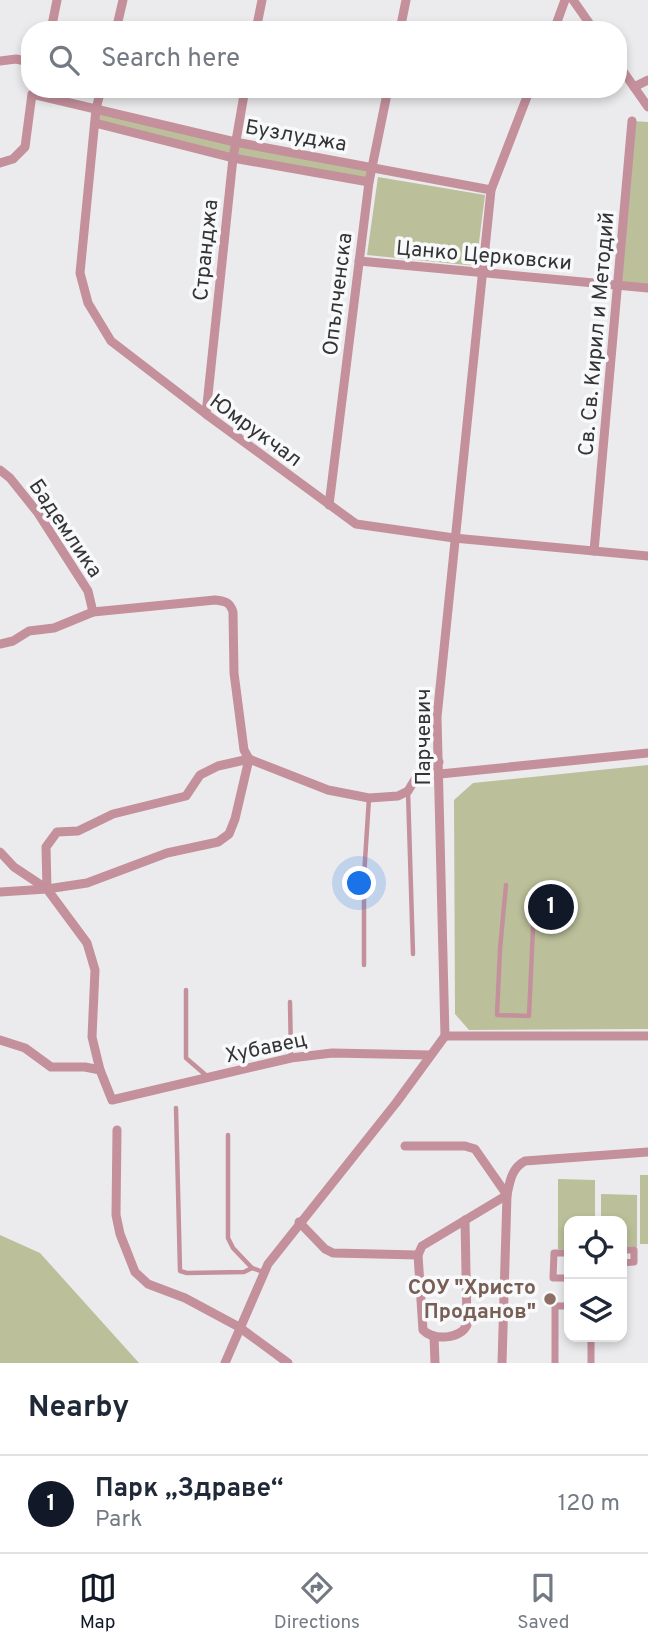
<!DOCTYPE html>
<html lang="en">
<head>
<meta charset="utf-8">
<style>
  body { margin:0; font-family:Overpass,sans-serif; background:#f6f6f7; color:#1f2937 }
  .controls { position:absolute; right:21px; bottom:21px; display:grid; overflow:hidden; border-radius:14px; box-shadow:0 4px 10px #0003 }
  .controls button { width:63px; height:63px; display:grid; place-items:center; padding:0; border:0; border-bottom:2px solid #e0e1e3; background:#fff; color:#1f2937; font:35px sans-serif }
  .you { position:absolute; left:360px; top:884px; width:24px; height:24px; margin:-18px; border:5px solid #fff; border-radius:50%; background:#1a73e8; box-shadow:0 0 0 10px #1a73e833 }
  .badge { display:grid; place-items:center; width:46px; height:46px; border-radius:50%; background:#111827; color:#fff; font-size:23px; font-weight:700 }
  .pin { position:absolute; translate:-50% -50%; border:4px solid #fff; box-shadow:0 2px 7px #0006 }
  .list { margin:0; padding:0; list-style:none }
  h2 { display:flex; justify-content:space-between; align-items:center; height:91px; margin:0; padding:0 28px; font-size:30px }
  h2 small { font-size:23px; font-weight:400; color:#747a83 }
  .list li { display:grid; grid-template-columns:46px 1fr auto; gap:21px; align-items:center; box-sizing:border-box; height:98px; padding:0 28px; border-top:2px solid #e0e1e3 }
  .list b { display:block; font-size:26px; white-space:nowrap }
  .list p { margin:0; font-size:23px; white-space:nowrap; color:#747a83 }
  .list em { font-size:23px; font-style:normal; color:#747a83 }
  .icon { flex:none; width:38px; height:38px; fill:none; stroke:currentColor; stroke-width:2; stroke-linecap:round; stroke-linejoin:round }
  .map { position:relative; flex:none; width:648px; height:1363px; overflow:hidden }
  .search { position:absolute; background:#fff; box-shadow:0 4px 10px #0003; left:21px; right:21px; top:21px; height:77px; display:flex; align-items:center; gap:18px; box-sizing:border-box; padding:0 24px; border-radius:28px; color:#747a83; font-size:26px }
  .sheet { height:189px; background:#fff }
  nav { display:flex; justify-content:space-around; align-items:center; box-sizing:border-box; height:98px; border-top:2px solid #e0e1e3; background:#fff; font-size:19px; color:#747a83 }
  nav a { display:grid; justify-items:center; gap:4px }
  nav .on { color:#111827 }
  .map>svg:first-child { display:block }
  .green { fill:#bbc09a }
  .lines { fill:none; stroke-linecap:round; stroke-linejoin:round }
  .service { stroke:#c4909c; stroke-width:4.5 }
  .pedestrian { stroke:#c4909c; stroke-width:7 }
  .minor { stroke:#c4909c; stroke-width:9 }
  .education-dot { fill:#8d6e63; stroke:#f8f9fa; stroke-width:2.5 }
  .labels { text-anchor:middle; stroke-width:7; stroke-linejoin:round; paint-order:stroke }
  .street-label { font-size:21px; fill:#343435; stroke:#f8f9fa }
  .education-label { font-size:21px; font-weight:bold; fill:#785e54; stroke:#f8f9fa; text-anchor:end }
</style>
</head>
<body>
<div class="map">
<svg width="648" height="1363" viewBox="0 0 648 1363">
  <rect width="100%" height="100%" fill="#ebebed"/>
  <g class="green">
    <polygon points="96,109 373,166 369,182 233,158 95,123"/>
    <polygon points="632,121 648,122 648,288 618,285"/>
    <polygon points="378,177 485,195 476,266 367,255"/>
    <polygon points="648,765 648,1029 469,1030 455,1014 454,800 473,783"/>
    <rect x="640" y="1175" width="8" height="69"/>
    <polygon points="558,1179 595,1180 595,1221 569,1221 569,1250 558,1249"/>
    <polygon points="601,1194 637,1195 637,1247 622,1246 622,1221 601,1221"/>
    <polygon points="0,1235 40,1253 139,1363 0,1363"/>
  </g>
  <g class="lines">
    <g class="service">
      <polyline points="408,791 413,954"/>
      <polyline points="506,885 500,949 497,1015 529,1016 534,906 538,896 546,889"/>
      <polyline points="364,965 364,876 369,798"/>
      <polyline points="186,990 186,1058 208,1077"/>
      <polyline points="290,1002 291,1057"/>
      <polyline points="176,1108 180,1271 187,1273 244,1272 252,1268 263,1272"/>
      <polyline points="228,1135 228,1238 233,1248 252,1268"/>
    </g>
    <g class="pedestrian">
      <polyline points="622,1250 634,1250 634,1262 622,1263"/>
      <polyline points="569,1253 554,1253 553,1278 569,1278"/>
      <polyline points="591,1337 591,1363"/>
      <polyline points="555,1363 555,1306 569,1306"/>
    </g>
    <g class="minor">
      <polyline points="573,0 594,30"/>
      <polyline points="51,30 57,0"/>
      <polyline points="116,30 123,0"/>
      <polyline points="256,30 262,0"/>
      <polyline points="400,30 406,0"/>
      <polyline points="554,30 565,0"/>
      <polyline points="0,61 16,59 30,62"/>
      <polyline points="618,64 648,107"/>
      <polyline points="634,87 648,80"/>
      <polyline points="101,89 96,109 80,273 88,303 111,341 206,414 356,524 454,538 648,556"/>
      <polyline points="95,123 233,158 369,182"/>
      <polyline points="0,163 13,159 25,147 32,94 235,142 491,190"/>
      <polyline points="359,261 648,288"/>
      <polyline points="206,414 233,158 245,89"/>
      <polyline points="0,470 10,478 38,513 88,591 93,612"/>
      <polyline points="329,505 369,182 388,89"/>
      <polyline points="594,551 632,121"/>
      <path d="M0,644L13,641L29,631L54,628L93,612L215,600C225,601 230,602 233,612L234,673L244,750L249,759"/>
      <polyline points="440,774 648,753"/>
      <polyline points="0,852 14,867 47,889 87,943 95,970 92,1037 100,1070"/>
      <polyline points="47,889 46,847 57,832 78,831 113,814 186,796 200,775 218,766 249,759 328,790 369,798 398,796 408,791 420,771 439,762"/>
      <polyline points="0,892 47,889 87,883 167,853 218,842 229,834 235,819 249,759"/>
      <polyline points="445,1036 648,1036"/>
      <polyline points="0,1040 25,1048 51,1067 85,1067 100,1070 112,1100 291,1058 332,1053 430,1055"/>
      <polyline points="117,1130 116,1215 120,1234 135,1272 148,1284 185,1298 239,1327 288,1363"/>
      <polyline points="405,1146 465,1146 475,1149 507,1195 502,1363"/>
      <path d="M299,1222L325,1249L333,1253L418,1255L422,1246L507,1195C510,1180 512,1168 525,1161L648,1152"/>
      <path d="M418,1255L423,1330C434,1341 460,1339 467,1325L465,1220"/>
      <polyline points="434,1336 435,1363"/>
      <polyline points="225,1363 268,1264 396,1103 445,1036 437,717 491,190 530,89"/>
    </g>
  </g>
  <circle class="education-dot" cx="550" cy="1299" r="7"/>
  <g class="labels">
    <g class="street-label">
      <text transform="translate(296 135) rotate(10)" y="7">Бузлуджа</text>
      <text transform="translate(205 250) rotate(-84)" y="7">Странджа</text>
      <text transform="translate(484 255) rotate(5)" y="7">Цанко Церковски</text>
      <text transform="translate(337 294) rotate(-83)" y="7">Опълченска</text>
      <text transform="translate(596 334) rotate(-85)" y="7">Св. Св. Кирил и Методий</text>
      <text transform="translate(256 430) rotate(36)" y="7">Юмрукчал</text>
      <text transform="translate(66 528) rotate(56)" y="7">Бадемлика</text>
      <text transform="translate(423 737) rotate(-90)" y="7">Парчевич</text>
      <text transform="translate(266 1047) rotate(-12)" y="7">Хубавец</text>
    </g>
    <g class="education-label">
      <text x="536" y="1294">СОУ "Христо<tspan x="536" dy="24">Проданов"</tspan></text>
    </g>
  </g>
</svg>
<div class="controls">
<button><svg class="icon" aria-label="locate" viewBox="0 0 24 24"><circle cx="12" cy="12" r="6"/><path d="M12 2v4M12 18v4M2 12h4M18 12h4"/></svg></button>
<button><svg class="icon" aria-label="layers" viewBox="0 0 24 24"><path d="M12 4l9 5-9 5-9-5zM3 14l9 5 9-5"/></svg></button>
</div>
<div class="you"></div>
<div class="pin badge" style="left:551px;top:907px">1</div>
<div class="search"><svg class="icon" aria-label="search" viewBox="0 0 24 24"><circle cx="10" cy="10" r="6"/><path d="M15 15l6 6"/></svg>Search here</div>
</div>
<section class="sheet">
<h2>Nearby<small></small></h2>
<ul class="list">
<li><span class="badge">1</span><div><b>Парк „Здраве“</b><p>Park</p></div><em>120 m</em></li>
</ul>
</section>
<nav>
<a class="on"><svg class="icon" aria-label="map" viewBox="0 0 24 24"><path d="M3 6l6-2 6 2 6-2v14l-6 2-6-2-6 2zM9 4v14M15 6v14"/></svg>Map</a>
<a><svg class="icon" aria-label="directions" viewBox="0 0 24 24"><path d="M12 3l9 9-9 9-9-9zM9 14v-3h6M13 9l2 2-2 2"/></svg>Directions</a>
<a><svg class="icon" aria-label="saved" viewBox="0 0 24 24"><path d="M7 4h10v16l-5-4-5 4z"/></svg>Saved</a>
</nav>
</body>
</html>
